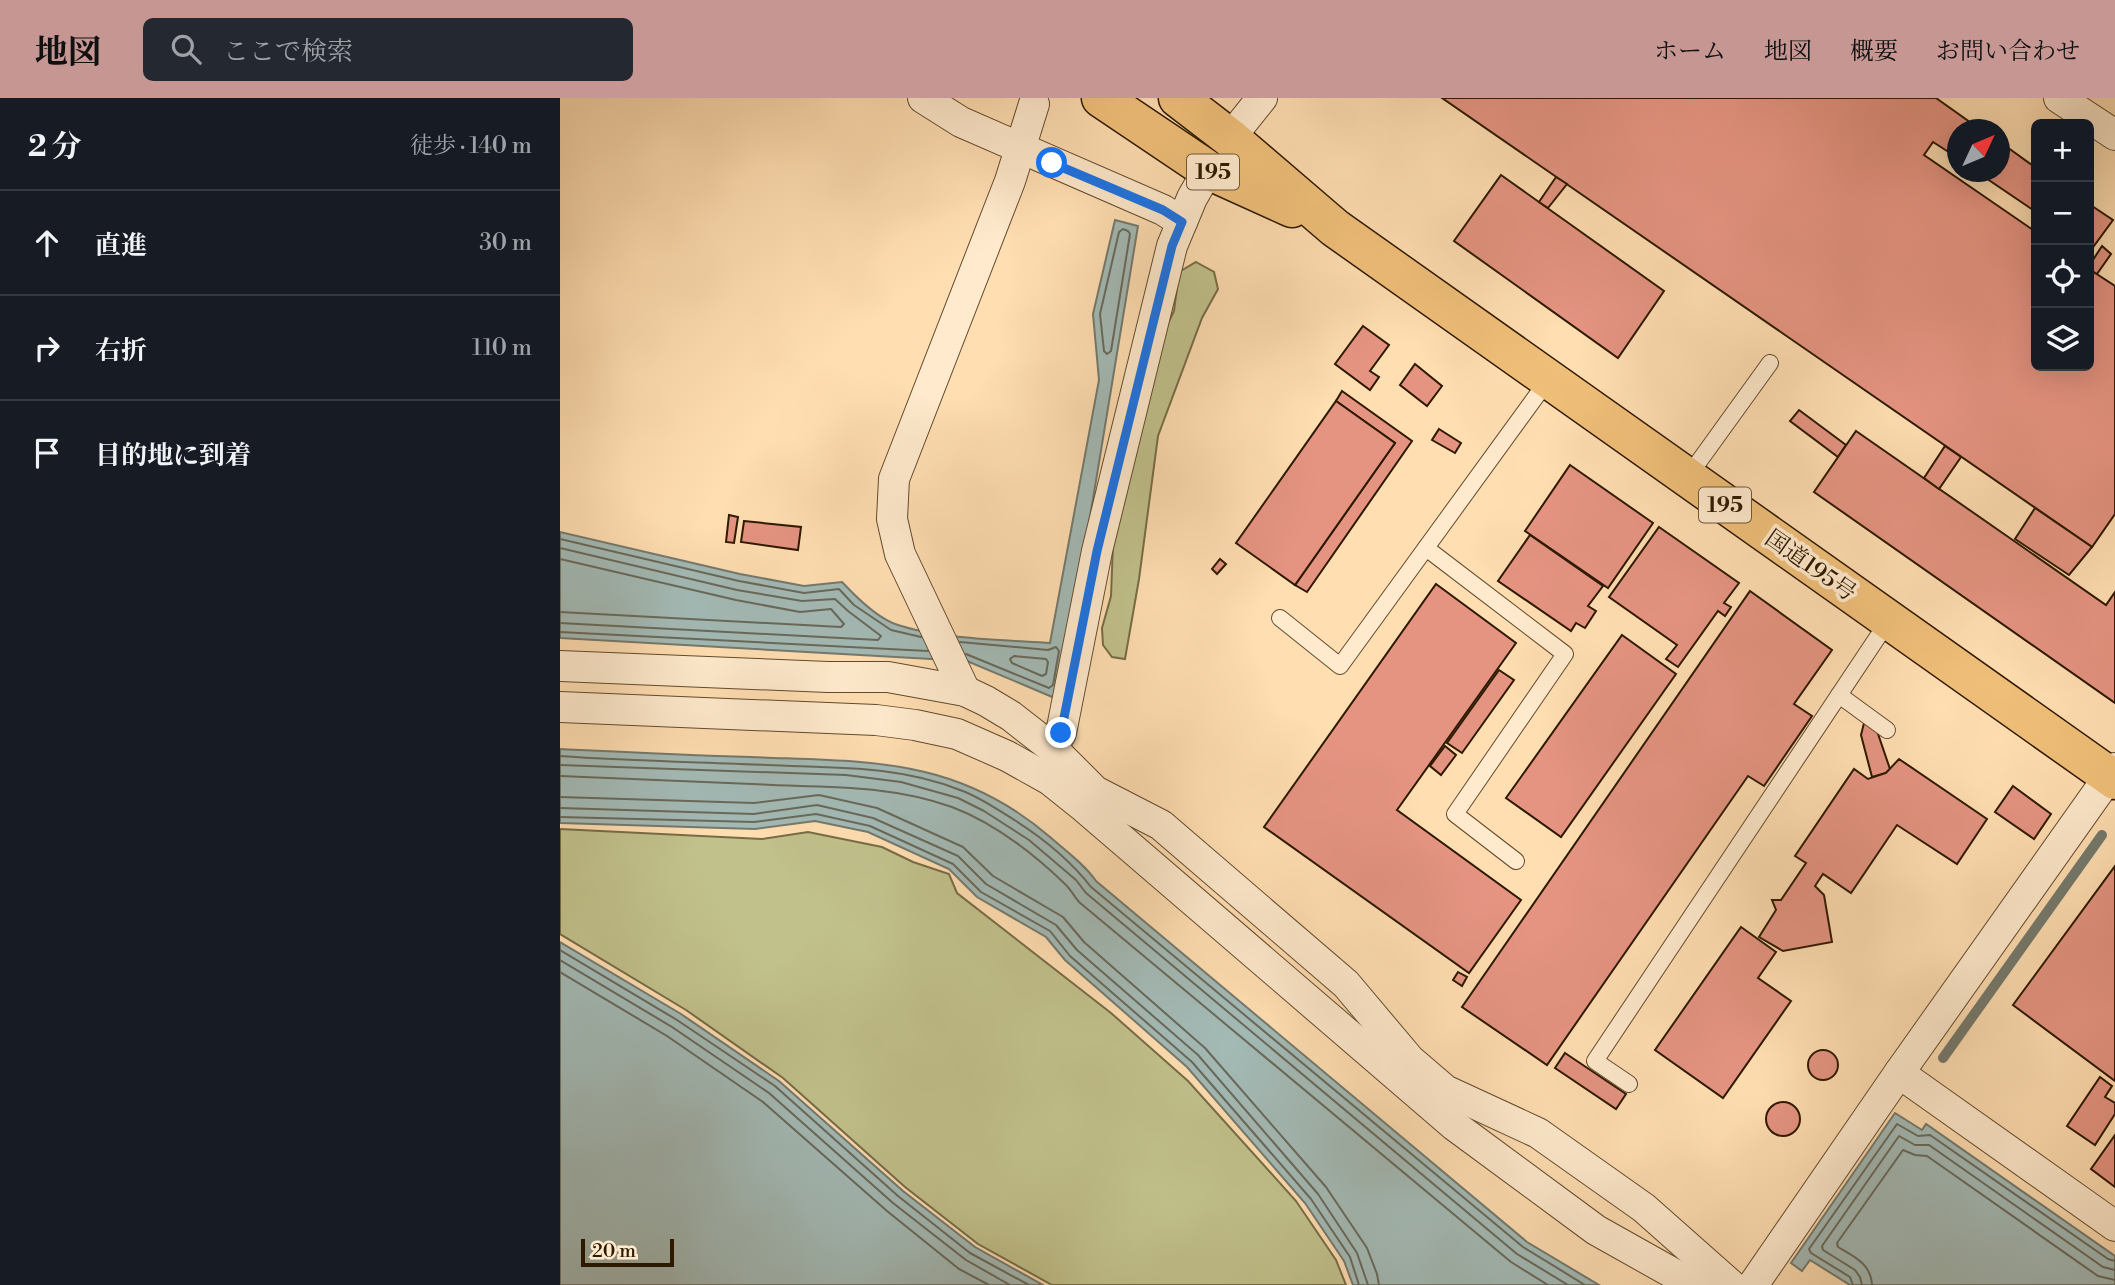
<!DOCTYPE html>
<html lang="ja">
<head>
<meta charset="utf-8">
<style>
  body { margin:0; font-family:"Libre Bodoni","Noto Serif JP",serif; background:#242831; color:#f1f3f6 }
  .controls { position:absolute; right:21px; top:21px; display:grid; overflow:hidden; border-radius:10px; box-shadow:0 7px 28px #0002 }
  .controls button { width:63px; height:63px; display:grid; place-items:center; padding:0; border:0; border-bottom:2px solid #363941; background:#171b24; color:#f1f3f6; font:35px sans-serif }
  .compass { position:absolute; left:1387px; top:21px; width:63px; height:63px; border-radius:50%; background:#171b24; box-shadow:0 7px 28px #0002; rotate:46deg }
  .scale { position:absolute; left:21px; bottom:18px; width:93px; box-sizing:border-box; padding-left:7px; border:4px solid #2d1800; border-top:0; font-size:19px; line-height:24px; white-space:nowrap; color:#2d1800; -webkit-text-stroke:5px #ffeacd; paint-order:stroke }
  .stop { position:absolute; width:21px; height:21px; margin:-16px; border:5px solid #1a73e8; border-radius:50%; background:#fff }
  .stop.end { background:#1a73e8; border-color:#fff; box-shadow:0 2px 7px #0008 }
  .list { margin:0; padding:0; list-style:none }
  h2 { display:flex; justify-content:space-between; align-items:center; height:91px; margin:0; padding:0 28px; font-size:30px }
  h2 small { font-size:23px; font-weight:400; color:#9ea1a6 }
  .list li { display:grid; grid-template-columns:46px 1fr auto; gap:21px; align-items:center; box-sizing:border-box; height:105px; padding:0 28px; border-top:2px solid #363941 }
  .list b { display:block; font-size:26px; white-space:nowrap }
  .list em { font-size:23px; font-style:normal; color:#9ea1a6 }
  .icon { flex:none; width:38px; height:38px; fill:none; stroke:currentColor; stroke-width:2; stroke-linecap:round; stroke-linejoin:round }
  .map { position:relative; flex:none; width:1555px; height:1187px; overflow:hidden }
  header { display:flex; align-items:center; gap:42px; box-sizing:border-box; height:98px; padding:0 35px; background:#c59692; color:#111 }
  header strong { font-size:33px }
  nav { display:flex; gap:38px; margin-inline-start:auto; font-size:24px }
  .search { width:490px; height:63px; background:#242831; display:flex; align-items:center; gap:18px; box-sizing:border-box; padding:0 24px; border-radius:10px; color:#9ea1a6; font-size:26px }
  main { display:flex }
  aside { flex:1; background:#171b24 }
  .map>svg:first-child { display:block }
  .green { fill:#c1c18c; stroke:#776c46; stroke-width:2 }
  .water { fill:#a3bab6; stroke:#74796d; stroke-width:2 }
  .lines { fill:none; stroke-linecap:round; stroke-linejoin:round }
  .shore { stroke:#68695b; stroke-width:2 }
  .stream { stroke:#74796d; stroke-width:10 }
  .building { fill:#e59482; stroke:#2d1800; stroke-width:2 }
  .service-casing { stroke:#624a2c; stroke-width:18 }
  .minor-casing { stroke:#624a2c; stroke-width:32 }
  .trunk-casing { stroke:#2d1800; stroke-width:41 }
  .service { stroke:#ffeacd; stroke-width:16 }
  .minor { stroke:#ffeacd; stroke-width:30 }
  .trunk { stroke:#f0bf79; stroke-width:38 }
  .route { stroke:#1a73e8; stroke-width:9 }
  .labels { text-anchor:middle; stroke-width:7; stroke-linejoin:round; paint-order:stroke }
  .shield { fill:#ffeacd; stroke:#6c573e; stroke-width:2 }
  .shield-label { font-size:21px; font-weight:bold; fill:#2d1800 }
  .street-label { font-size:23px; fill:#2d1800; stroke:#ffeacd }
</style>
</head>
<body>
<header>
<strong>地図</strong>
<div class="search"><svg class="icon" aria-label="search" viewBox="0 0 24 24"><circle cx="10" cy="10" r="6"/><path d="M15 15l6 6"/></svg>ここで検索</div>
<nav><a>ホーム</a><a>地図</a><a>概要</a><a>お問い合わせ</a></nav>
</header>
<main>
<aside>
<h2>2 分<small>徒歩 · 140 m</small></h2>
<ul class="list">
<li><svg class="icon" aria-label="ahead" viewBox="0 0 24 24"><path d="M12 20V5M6 11l6-6 6 6"/></svg><div><b>直進</b></div><em>30 m</em></li>
<li><svg class="icon" aria-label="right" viewBox="0 0 24 24"><path d="M7 20v-9h11M14 6l5 5-5 5"/></svg><div><b>右折</b></div><em>110 m</em></li>
<li><svg class="icon" aria-label="arrive" viewBox="0 0 24 24"><path d="M6 21V4h12l-3 4 3 4H6"/></svg><div><b>目的地に到着</b></div></li>
</ul>
</aside>
<div class="map">
<svg width="1555" height="1187" viewBox="0 0 1555 1187">
  <rect width="100%" height="100%" fill="#ffdeb2"/>
  <filter id="stains"><feTurbulence type="fractalNoise" baseFrequency=".00286" numOctaves="4"/><feColorMatrix values="0 0 0 0 .2 0 0 0 0 .09 0 0 0 0 .02 0 0 0 .5 -.17"/></filter>
  <radialGradient id="worn" r=".72"><stop offset=".6" stop-color="#630" stop-opacity="0"/><stop offset="1" stop-color="#630" stop-opacity=".3"/></radialGradient>
  <g class="green">
    <polygon points="636,164 654,174 658,191 642,220 598,338 579,481 565,561 552,559 543,547 542,530 551,498 553,446 598,246 614,213 619,174"/>
    <polygon points="0,731 202,741 248,734 322,749 353,764 389,776 397,795 551,915 628,983 736,1103 776,1162 786,1187 492,1187 418,1146 345,1089 223,980 126,912 0,836"/>
  </g>
  <g class="water">
    <path d="M555,122L578,128L515,510L497,601L407,563L0,540V434L180,476L244,488L282,484C296,499 318,521 338,527C380,541 444,542 490,545L539,282L533,216Z"/>
    <path d="M0,651C64,654 127,657 191,659C307,664 396,658 490,739C506,753 524,766 536,783L967,1144L1039,1187H793L784,1163L745,1105L627,969L505,862L486,839L417,799L389,771L308,734L255,723L195,731L0,725Z"/>
    <polygon points="0,844 121,916 219,983 343,1093 415,1149 483,1187 0,1187"/>
    <polygon points="1335,1015 1362,1032 1366,1026 1555,1158 1555,1187 1290,1187 1250,1162 1242,1173 1231,1165"/>
  </g>
  <g class="lines">
    <g class="shore">
      <polygon points="563,131 568,133 570,136 551,253 547,256 544,253 540,216 559,134"/>
      <polyline points="0,441 179,483 244,495 279,491 294,507 331,532 361,539"/>
      <polyline points="0,450 177,492 242,503 275,501 288,513 321,538 318,542 0,525"/>
      <polyline points="0,461 176,502 240,514 271,511 284,526 281,529 0,514"/>
      <polyline points="0,534 368,553"/>
      <polyline points="400,544 488,552 496,549 499,553 493,587 489,590 406,556"/>
      <polygon points="454,558 486,561 488,564 486,576 482,578 452,565 450,561"/>
      <path d="M0,658C69,663 138,664 207,667C273,670 338,667 400,692C420,699 438,712 456,723C484,741 511,763 531,789L963,1149L1025,1187"/>
      <polyline points="0,667 286,677 341,684 398,700 424,713 469,742 516,782 526,795 957,1156 1008,1187"/>
      <path d="M0,678C71,681 142,684 213,687C274,689 334,688 392,709C434,725 474,756 506,787C511,792 514,798 519,804L951,1164L988,1187"/>
      <polyline points="0,699 194,705 259,697 317,710 403,749 433,778 503,819 524,844 645,950 766,1089 807,1150 817,1176 819,1187"/>
      <polyline points="0,710 194,716 257,707 313,720 398,758 426,786 496,827 517,852 638,957 758,1096 797,1155 808,1187"/>
      <polyline points="0,719 194,724 256,716 310,728 393,766 421,794 490,833 510,858 632,964 751,1101 790,1159 799,1187"/>
      <polyline points="0,852 117,922 215,988 338,1098 410,1155 469,1187"/>
      <polyline points="0,862 112,929 209,995 333,1105 406,1162 450,1187"/>
      <polyline points="0,874 107,938 203,1004 327,1113 399,1171 429,1187"/>
      <polyline points="1293,1187 1290,1179 1251,1155 1249,1151 1337,1026 1358,1038 1370,1037 1548,1161 1555,1163"/>
      <polyline points="1302,1187 1300,1179 1295,1172 1263,1152 1262,1148 1339,1038 1355,1047 1369,1047 1543,1169 1555,1172"/>
      <path d="M1312,1187C1311,1166 1295,1159 1278,1149L1277,1145L1343,1052L1355,1057L1367,1058L1538,1178L1555,1182"/>
    </g>
    <polyline class="stream" points="1383,960 1542,737"/>
  </g>
  <g class="building">
    <polygon points="882,0 1376,0 1421,32 1398,32 1398,60 1373,44 1364,57 1476,134 1476,268 1529,268 1529,171 1555,188 1555,416 1532,449"/>
    <polygon points="1440,44 1476,70 1476,114 1417,74 1440,74"/>
    <polygon points="941,77 1104,193 1058,260 894,143"/>
    <polygon points="996,79 1007,86 988,110 979,104"/>
    <polygon points="1529,106 1553,122 1531,152 1529,151"/>
    <polygon points="1542,148 1551,156 1537,176 1529,171 1529,168"/>
    <polygon points="803,228 829,247 810,273 819,279 810,292 775,266"/>
    <polygon points="855,266 882,288 867,308 840,287"/>
    <polygon points="782,293 852,343 747,494 735,487 835,345 776,303"/>
    <polygon points="776,303 835,345 735,487 676,445"/>
    <polygon points="1239,312 1286,347 1278,359 1230,323"/>
    <polygon points="879,331 901,345 895,355 872,342"/>
    <polygon points="1296,333 1546,507 1555,494 1555,605 1254,394"/>
    <polygon points="1385,348 1401,359 1379,391 1364,380"/>
    <polygon points="1010,367 1093,425 1048,490 965,433"/>
    <polygon points="1475,410 1532,449 1509,477 1455,441"/>
    <polygon points="169,417 178,419 174,445 166,444"/>
    <polygon points="184,423 241,429 238,452 181,444"/>
    <polygon points="1099,429 1179,485 1164,505 1171,509 1165,518 1158,513 1118,569 1106,561 1117,547 1049,499"/>
    <polygon points="970,437 1043,488 1028,508 1036,513 1025,530 1016,525 1011,533 938,483"/>
    <polygon points="660,461 666,466 657,476 652,471"/>
    <polygon points="876,486 956,545 837,712 961,802 909,875 704,729"/>
    <polygon points="1190,493 1272,552 1234,606 1252,618 1204,688 1188,678 987,967 902,909"/>
    <polygon points="1062,537 1116,576 1001,739 946,700"/>
    <polygon points="939,572 954,582 902,655 887,645"/>
    <polygon points="1304,625 1316,630 1330,671 1326,675 1312,679 1301,637"/>
    <polygon points="885,648 896,657 881,677 870,668"/>
    <polygon points="1339,661 1427,721 1397,766 1337,727 1291,795 1263,776 1255,788 1264,797 1272,844 1223,853 1199,839 1216,812 1212,802 1221,802 1246,765 1235,758 1294,671 1308,681 1326,675"/>
    <polygon points="1453,688 1491,716 1474,741 1435,714"/>
    <polygon points="1555,768 1555,983 1453,907"/>
    <polygon points="1181,829 1216,854 1198,880 1231,903 1163,1000 1095,952"/>
    <polygon points="898,874 907,879 902,888 893,882"/>
    <circle cx="1263" cy="967" r="15"/>
    <polygon points="1005,955 1066,996 1056,1011 995,970"/>
    <polygon points="1540,979 1552,988 1545,999 1555,1005 1555,1016 1535,1047 1507,1028"/>
    <circle cx="1223" cy="1021" r="17"/>
    <polygon points="1555,1037 1555,1089 1531,1071"/>
  </g>
  <g class="lines">
    <defs>
      <g id="service">
        <polyline points="1127,380 1210,265"/>
        <polyline points="866,450 1005,556 895,716 956,763"/>
        <polyline points="720,520 780,568 988,282"/>
        <polyline points="1279,597 1327,632"/>
        <polyline points="1069,986 1035,963 1329,522"/>
      </g>
      <g id="minor">
        <polyline points="363,0 401,24 603,112 622,124"/>
        <polyline points="1499,0 1555,37"/>
        <polyline points="670,40 702,0"/>
        <polyline points="0,568 268,579 328,579 405,593 426,603 451,618 492,650 535,693 601,727 786,886 850,962 885,992 978,1035 1084,1110 1171,1187"/>
        <polyline points="405,593 340,456 332,421 334,381 450,83 474,6"/>
        <polyline points="0,609 316,622 355,627 397,636 447,658 490,682 525,710 895,1028 1036,1132 1134,1187"/>
        <polyline points="492,650 501,635 537,453 612,148 632,100 648,72"/>
        <polyline points="1339,975 1555,1128"/>
        <polyline points="1193,1187 1339,975 1555,670"/>
      </g>
      <g id="trunk">
        <polyline points="541,0 648,72 732,110"/>
        <polyline points="618,0 670,40 775,130 1555,682"/>
      </g>
    </defs>
    <use href="#service" class="service-casing"/>
    <use href="#minor" class="minor-casing"/>
    <use href="#trunk" class="trunk-casing"/>
    <use href="#service" class="service"/>
    <use href="#minor" class="minor"/>
    <use href="#trunk" class="trunk"/>
  </g>
  <g class="lines">
    <polyline class="route" points="492,65 603,112 622,124 612,148 537,453 501,635"/>
  </g>
  <g class="labels">
    <g class="shield">
      <rect x="627" y="56.5" width="52" height="35" rx="5"/>
      <rect x="1139" y="389.5" width="52" height="35" rx="5"/>
    </g>
    <g class="shield-label">
      <text x="653" y="81">195</text>
      <text x="1165" y="414">195</text>
    </g>
    <g class="street-label">
      <text transform="translate(1251 467) rotate(35)" y="8">国道195号</text>
    </g>
  </g>
  <rect width="100%" height="100%" filter="url(#stains)"/>
  <rect width="100%" height="100%" fill="url(#worn)"/>
</svg>
<div class="controls">
<button>+</button>
<button>−</button>
<button><svg class="icon" aria-label="locate" viewBox="0 0 24 24"><circle cx="12" cy="12" r="6"/><path d="M12 2v4M12 18v4M2 12h4M18 12h4"/></svg></button>
<button><svg class="icon" aria-label="layers" viewBox="0 0 24 24"><path d="M12 4l9 5-9 5-9-5zM3 14l9 5 9-5"/></svg></button>
</div>
<svg class="compass" viewBox="-18 -18 36 36"><path d="M0-13l5 13h-10z" fill="#e53935"/><path d="M0 13l5-13h-10z" fill="#9ea1a6"/></svg>
<div class="scale">20 m</div>
<div class="stop" style="left:492px;top:65px"></div>
<div class="stop end" style="left:501px;top:635px"></div>
</div>
</main>
</body>
</html>
